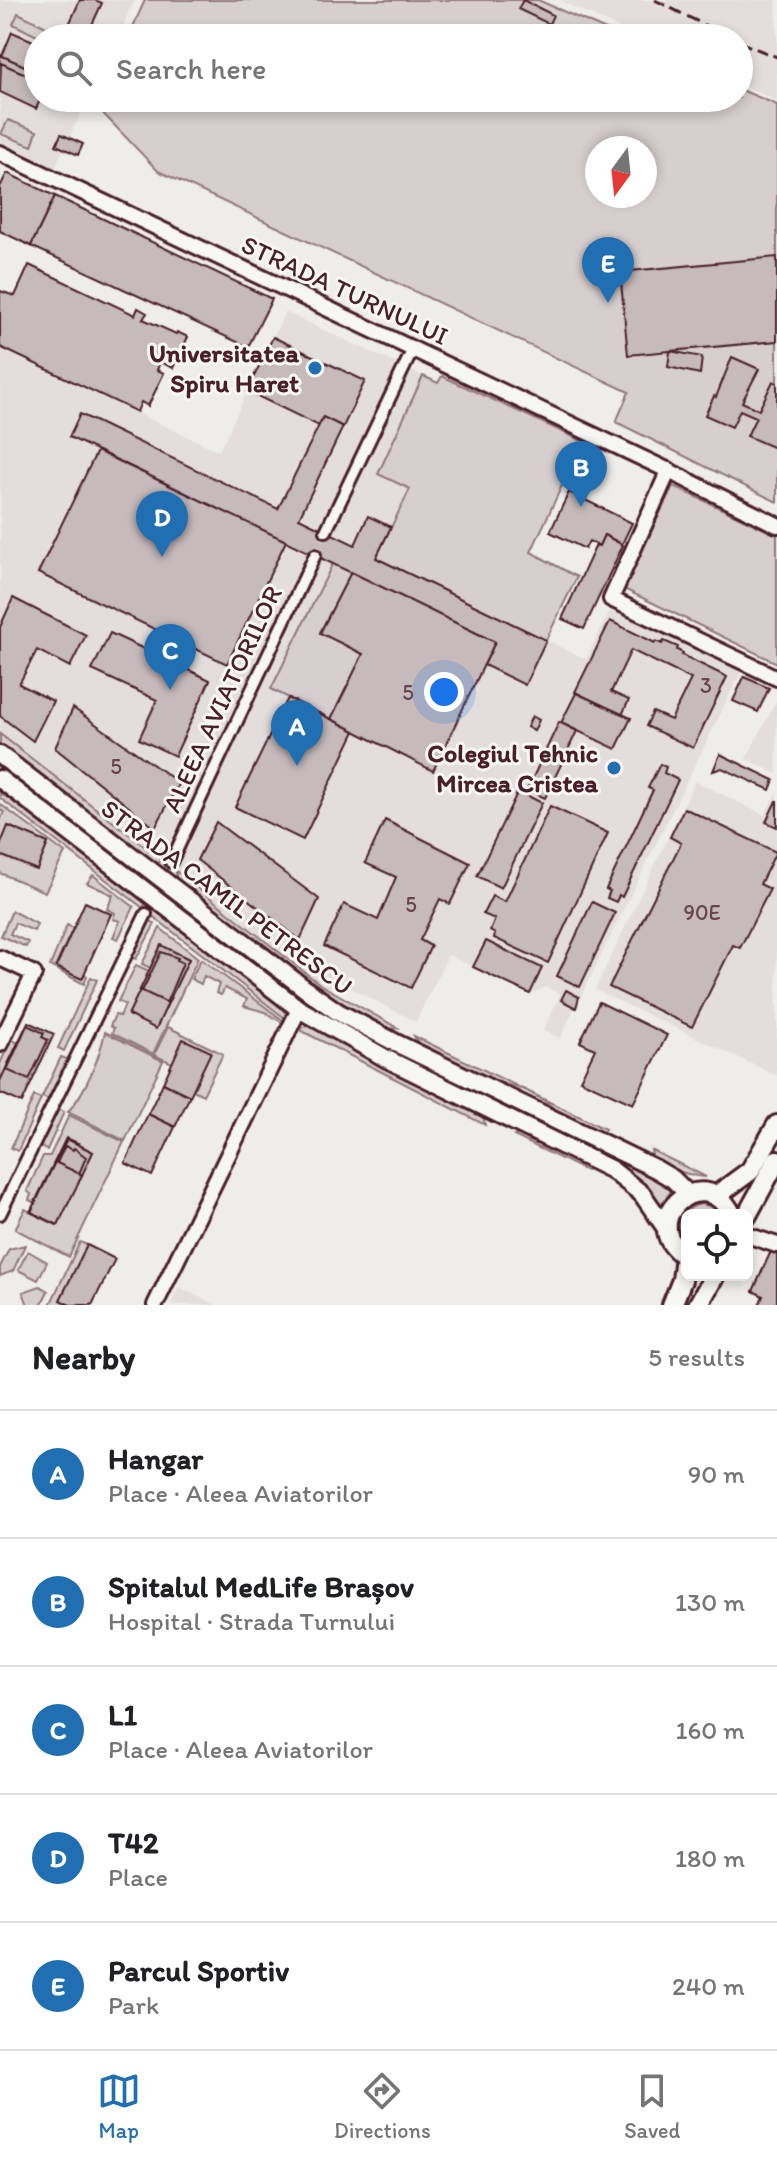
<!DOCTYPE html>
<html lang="en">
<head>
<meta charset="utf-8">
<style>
  body { margin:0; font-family:Itim,sans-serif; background:#f2f2f2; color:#202124 }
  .controls { position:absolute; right:24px; bottom:24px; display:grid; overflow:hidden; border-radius:12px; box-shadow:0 4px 12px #0003 }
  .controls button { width:72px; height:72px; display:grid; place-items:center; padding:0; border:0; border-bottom:2px solid #e0e0e0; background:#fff; color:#202124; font:40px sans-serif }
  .compass { position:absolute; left:585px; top:136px; width:72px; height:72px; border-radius:50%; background:#fff; box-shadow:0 4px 12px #0003; rotate:195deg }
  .you { position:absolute; left:444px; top:692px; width:28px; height:28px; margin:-20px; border:6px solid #fff; border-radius:50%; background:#1a73e8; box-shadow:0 0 0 12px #1a73e833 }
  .badge { display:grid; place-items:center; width:52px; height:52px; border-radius:50%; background:#1f6fb2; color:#fff; font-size:26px; font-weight:700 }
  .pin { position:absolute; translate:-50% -66px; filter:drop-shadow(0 2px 4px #0008) }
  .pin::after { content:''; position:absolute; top:42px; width:28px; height:24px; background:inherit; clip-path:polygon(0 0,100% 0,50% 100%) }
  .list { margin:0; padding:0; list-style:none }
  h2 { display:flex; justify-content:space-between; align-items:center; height:104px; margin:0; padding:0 32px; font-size:34px }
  h2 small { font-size:26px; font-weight:400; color:#757577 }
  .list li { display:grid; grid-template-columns:52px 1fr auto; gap:24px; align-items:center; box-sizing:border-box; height:128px; padding:0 32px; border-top:2px solid #e0e0e0 }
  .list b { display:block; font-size:30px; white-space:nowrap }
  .list p { margin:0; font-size:26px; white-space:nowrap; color:#757577 }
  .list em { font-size:26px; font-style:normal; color:#757577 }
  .icon { flex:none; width:44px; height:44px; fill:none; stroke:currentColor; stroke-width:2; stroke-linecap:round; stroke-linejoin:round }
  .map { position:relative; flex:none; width:777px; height:1305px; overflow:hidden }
  .search { position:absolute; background:#fff; box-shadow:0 4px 12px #0003; left:24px; right:24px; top:24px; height:88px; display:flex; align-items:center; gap:20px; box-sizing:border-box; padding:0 28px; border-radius:44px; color:#757577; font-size:30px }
  .sheet { height:744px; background:#fff }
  nav { display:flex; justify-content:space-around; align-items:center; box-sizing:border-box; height:112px; border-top:2px solid #e0e0e0; background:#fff; font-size:22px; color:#757577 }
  nav a { display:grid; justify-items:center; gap:4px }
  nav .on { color:#1f6fb2 }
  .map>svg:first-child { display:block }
  .built { fill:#e3dedc }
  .green { fill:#d7cfce; stroke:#90777c; stroke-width:2; fill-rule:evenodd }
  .building { fill:#c6babb; stroke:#4a1f2b; stroke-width:2 }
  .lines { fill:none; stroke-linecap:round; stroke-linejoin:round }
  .pedestrian-tunnel { stroke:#cec4c4; stroke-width:10; stroke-dasharray:10 5; stroke-linecap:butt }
  .pedestrian-casing { stroke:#4a1f2b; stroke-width:16 }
  .minor-casing { stroke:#4a1f2b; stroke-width:20 }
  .tertiary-casing { stroke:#4a1f2b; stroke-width:22 }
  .secondary-casing { stroke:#4a1f2b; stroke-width:24 }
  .pedestrian { stroke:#f6f6f2; stroke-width:10 }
  .minor { stroke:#f6f6f2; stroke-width:14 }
  .tertiary { stroke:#f6f6f2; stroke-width:16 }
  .secondary { stroke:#f6f6f2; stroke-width:18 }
  .rail { stroke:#4a1f2b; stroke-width:3; stroke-dasharray:12 6; stroke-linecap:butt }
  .poi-dot { fill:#1f6fb2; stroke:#f6f6f2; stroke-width:3 }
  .labels { text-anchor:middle; stroke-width:6; stroke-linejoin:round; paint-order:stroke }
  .number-label { font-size:22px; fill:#69464f }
  .street-label { font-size:26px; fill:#4a1f2b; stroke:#f6f6f2 }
  .poi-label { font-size:26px; font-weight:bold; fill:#4a1f2b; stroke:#f6f6f2; text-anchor:end }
</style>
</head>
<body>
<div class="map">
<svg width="777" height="1305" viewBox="0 0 777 1305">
  <rect width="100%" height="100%" fill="#efedea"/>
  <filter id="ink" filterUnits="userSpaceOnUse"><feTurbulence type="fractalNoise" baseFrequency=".0125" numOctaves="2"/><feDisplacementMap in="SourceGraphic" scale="16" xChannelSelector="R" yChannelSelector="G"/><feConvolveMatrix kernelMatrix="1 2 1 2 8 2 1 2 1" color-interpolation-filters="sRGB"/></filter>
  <g filter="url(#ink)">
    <g class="built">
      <polygon points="0,0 135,0 117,38 38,38 38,98 88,98 49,180 0,157"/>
      <polygon points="559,0 777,0 777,101 739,84 739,38 641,38"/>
      <polygon points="285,312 438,383 442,376 584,442 579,454 570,450 565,461 572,464 531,552 577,577 546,640 586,659 612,607 742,670 560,1038 543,1031 560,994 545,987 530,995 448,955 416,1022 335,980 320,1006 0,760 0,349 219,451"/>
      <polygon points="777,699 777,774 746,759"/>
      <polygon points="695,781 765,815 777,792 777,1076 595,990"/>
      <polygon points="179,1287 216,1305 170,1305"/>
    </g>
    <g class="green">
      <polygon points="145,0 538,0 624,38 128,38"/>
      <polygon points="18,13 62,35 60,38 41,38 13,24"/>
      <path d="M739,89L777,105V502L616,422L629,392L158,171L96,106L99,98H739ZM597,148H645V196H597Z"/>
      <polygon points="8,120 37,131 32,146 1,134"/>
      <polygon points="423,376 438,383 442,376 584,442 579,454 570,450 565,461 572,464 531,552 577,577 546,640 376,558 410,489 378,474"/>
      <polygon points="673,486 777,535 777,663 624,589"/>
      <polygon points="333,563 351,572 320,632 363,654 331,719 271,689"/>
      <polygon points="0,734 162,860 158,863 152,861 0,745"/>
      <polygon points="0,765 156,883 153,889 0,772"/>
      <polygon points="0,786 147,900 143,908 0,798"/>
      <polygon points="0,804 65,853 45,892 0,873 0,855 36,870 48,843 9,826 0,846 0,821 4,812 0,810"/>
      <polygon points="176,871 321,985 398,1028 389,1029 383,1027 332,1000 176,881"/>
      <polygon points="93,875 134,907 118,939 113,937 120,921 113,919 115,913 107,909 113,895 87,883"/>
      <polygon points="164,889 260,963 629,1162 672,1190 661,1204 633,1176 607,1160 406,1061 310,1009 161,895"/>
      <polygon points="155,907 286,1008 286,1019 150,914"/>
      <polygon points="12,911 37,924 34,931 15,923 10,934 28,942 26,947 1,936"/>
      <polygon points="150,920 155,924 136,959 131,957"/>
      <polygon points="67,925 73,928 55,967 82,979 85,974 87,976 84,984 50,966"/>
      <polygon points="160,928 198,958 153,1054 112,1033 114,1028 110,1026 115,1015 120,1016 125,1005 118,1001 136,965 149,971 128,1015 156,1028 189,959 161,946 150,968 142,964"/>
      <polygon points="201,959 284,1021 283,1023 265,1012 244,1006 247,999 225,988 221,995 216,993 219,984 204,976 201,984 191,979"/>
      <polygon points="91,977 97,980 64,1051 58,1048"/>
      <polygon points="308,1025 483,1115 485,1125 298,1029"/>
      <polygon points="168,1027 223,1054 203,1095 193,1090 210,1053 172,1063 154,1055"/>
      <path d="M105,1032L163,1061L125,1141L68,1112C86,1091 99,1059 105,1032Z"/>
      <polygon points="414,1036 605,1129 601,1136 562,1115 545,1101 525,1090 481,1077 420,1047"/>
      <polygon points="11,1039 18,1043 0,1081 0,1064"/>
      <polygon points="61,1057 67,1059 49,1100 42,1097"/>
      <polygon points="34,1096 41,1099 18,1151 11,1148"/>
      <polygon points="58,1109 64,1112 47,1150 40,1147"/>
      <polygon points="69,1115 124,1142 69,1257 15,1229 25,1209 58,1225 93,1152 67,1138 35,1203 29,1200 31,1194 27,1191 43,1156 50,1156"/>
      <polygon points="520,1133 590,1164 586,1171 514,1136"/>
      <path d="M651,1150L706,1177C686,1176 671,1168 653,1160Z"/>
      <path d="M702,1204L714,1208L720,1215H687V1239C676,1223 683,1207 702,1204Z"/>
      <polygon points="80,1242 87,1245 60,1300 70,1305 50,1305"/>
      <polygon points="25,1245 13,1271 0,1276 0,1267 9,1249"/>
      <polygon points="28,1251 47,1262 38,1280 18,1270"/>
      <polygon points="40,1286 48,1291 41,1305 28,1305 23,1292"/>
    </g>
    <g class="building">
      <polygon points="80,0 95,0 102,3 86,38 63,38"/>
      <polygon points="523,0 553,15 549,24 518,9"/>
      <polygon points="12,32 38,43 38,60 31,76 26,74 29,68 2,56"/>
      <polygon points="0,55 29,68 26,74 0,64"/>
      <polygon points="1,63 36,79 31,89 38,92 38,98 41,98 36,109 0,92"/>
      <polygon points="61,134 83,144 78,155 56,145"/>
      <polygon points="7,173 55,196 31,246 0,231 0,187"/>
      <polygon points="55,196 272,299 248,347 31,246"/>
      <polygon points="777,257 777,341 628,355 620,272"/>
      <polygon points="29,265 135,315 138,308 147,313 143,319 176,334 177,332 188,337 173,368 160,362 157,370 164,373 148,406 141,402 137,412 0,347 0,291 15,296"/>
      <polygon points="273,337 365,381 343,427 323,417 319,426 247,391"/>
      <polygon points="670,351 702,357 700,374 668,367"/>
      <polygon points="732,357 759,369 742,402 759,410 773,381 777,383 777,449 747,436 756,417 740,410 732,427 705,415 714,396 716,397"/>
      <polygon points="80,414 278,509 323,417 343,427 299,518 355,545 368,516 391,527 376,558 546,640 525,685 484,665 495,642 69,437"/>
      <polygon points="97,451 286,541 227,664 38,573"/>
      <polygon points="569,492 632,523 622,544 604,535 599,546 589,541 585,549 550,532"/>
      <polygon points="604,535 623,545 584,629 562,619 596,545 599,546"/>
      <polygon points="351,572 495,642 433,771 331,719 363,654 320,633"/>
      <polygon points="13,598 86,635 70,667 37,650 19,684 53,701 33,741 0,716 0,627"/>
      <polygon points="610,621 655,643 656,641 662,644 664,641 678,647 677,650 683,653 682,655 727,677 693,748 646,726 653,712 671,720 691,679 631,650 611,692 629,700 622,715 575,692"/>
      <polygon points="110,633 210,680 175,756 139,739 157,700 92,670"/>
      <polygon points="744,677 769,688 758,712 733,701"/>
      <polygon points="576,693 631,718 616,749 561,723"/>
      <polygon points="288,698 355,731 303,840 235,807"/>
      <polygon points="73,708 179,783 155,828 55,748"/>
      <polygon points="532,716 539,720 534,731 527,727"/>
      <polygon points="559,722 577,731 545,798 527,790"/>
      <polygon points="720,754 774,780 770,790 722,768 713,771"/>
      <polygon points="660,764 666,767 664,773 678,780 622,897 619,895 616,902 607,898 610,891 606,889 653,790 648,788"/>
      <polygon points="518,791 542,803 501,888 477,876"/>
      <polygon points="776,801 777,801 777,827 766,822"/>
      <polygon points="550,806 608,833 548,963 494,938 495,934 490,931 495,919 483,914 492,896 505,902"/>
      <polygon points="684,808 776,852 760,884 770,889 740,948 733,945 692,1027 609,987 681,843 670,837"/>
      <polygon points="385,820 470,863 450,904 440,899 420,940 431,946 411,988 324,946 344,904 378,920 396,877 365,863"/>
      <polygon points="216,822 319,899 300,940 197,860"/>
      <polygon points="8,826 48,843 37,870 0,855 0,846"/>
      <polygon points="85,902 111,914 82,979 56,967"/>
      <polygon points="592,902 615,913 580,987 557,976"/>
      <polygon points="486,941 542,968 530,994 473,967"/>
      <polygon points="161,945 189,959 168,1003 140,990"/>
      <polygon points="161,952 178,958 177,960 183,963 164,1008 153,1023 146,1019 147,1018 132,1012"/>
      <polygon points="140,990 168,1003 156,1029 128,1015"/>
      <polygon points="566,990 579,997 576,1008 561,1000"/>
      <polygon points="599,1002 667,1035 633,1104 580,1080 595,1049 580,1042"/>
      <polygon points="28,1022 54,1034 22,1103 0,1093 0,1081"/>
      <polygon points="27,1025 44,1033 42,1037 48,1040 29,1080 7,1070"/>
      <polygon points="183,1039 211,1052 190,1096 163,1083"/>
      <polygon points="163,1083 190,1096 175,1127 148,1114"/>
      <polygon points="148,1114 175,1127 152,1176 125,1163"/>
      <polygon points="66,1138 80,1144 67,1139 31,1212 57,1225 30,1212"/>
      <polygon points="67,1139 93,1152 82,1175 55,1162"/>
      <polygon points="65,1146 73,1150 74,1148 86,1157 65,1208 56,1217 50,1214 51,1212 36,1206"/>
      <polygon points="55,1162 82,1175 58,1225 31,1212"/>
      <polygon points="87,1245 115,1259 92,1305 70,1305 60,1300"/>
      <polygon points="771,1251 777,1253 777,1305 759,1305 763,1296 753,1291"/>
    </g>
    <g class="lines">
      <polyline class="pedestrian-tunnel" points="315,555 326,531"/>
      <defs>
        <g id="pedestrian">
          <polyline points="326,531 413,349"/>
          <polyline points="171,862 315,555"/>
          <polyline points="0,1214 146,914"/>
        </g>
        <g id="minor">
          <polyline points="0,153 665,469 777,525"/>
          <polyline points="669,470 611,599 777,678"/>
          <polyline points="0,958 34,974 0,1044"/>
          <polyline points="747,1235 777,1245"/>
          <polyline points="155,1305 299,1009"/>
        </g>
        <g id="tertiary">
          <polyline points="0,755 308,991 338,1012 398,1044 656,1169 673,1179 688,1194"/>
          <polyline points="0,779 299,1009 387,1059 612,1170 642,1194 667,1230"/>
        </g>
        <g id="secondary">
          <polyline points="716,1196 750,1171 777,1125"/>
          <polyline points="747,1215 777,1160"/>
          <path d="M687,1257C632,1224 703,1157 732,1215"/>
          <polyline points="672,1305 682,1280 685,1256"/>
          <polyline points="698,1305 715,1275"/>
        </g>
      </defs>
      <use href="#pedestrian" class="pedestrian-casing"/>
      <use href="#minor" class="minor-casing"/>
      <use href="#tertiary" class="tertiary-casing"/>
      <use href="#secondary" class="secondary-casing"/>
      <use href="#pedestrian" class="pedestrian"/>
      <use href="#minor" class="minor"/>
      <use href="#tertiary" class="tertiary"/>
      <use href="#secondary" class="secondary"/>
      <g class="rail">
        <polyline points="655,0 730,38"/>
        <polyline points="739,42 777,57"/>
      </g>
    </g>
  </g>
  <g class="poi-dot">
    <circle cx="315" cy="368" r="8"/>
    <circle cx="614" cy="768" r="8"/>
  </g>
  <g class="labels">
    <g class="number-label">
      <text x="706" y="693">3</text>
      <text x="408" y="700">5</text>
      <text x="116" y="774">5</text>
      <text x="411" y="912">5</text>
      <text x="702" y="920">90E</text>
    </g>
    <g class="street-label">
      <text transform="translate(345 290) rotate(25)" y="9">STRADA TURNULUI</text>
      <text transform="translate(222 699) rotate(-65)" y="9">ALEEA AVIATORILOR</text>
      <text transform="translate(227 897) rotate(37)" y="9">STRADA CAMIL PETRESCU</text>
    </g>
    <g class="poi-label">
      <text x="299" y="362">Universitatea<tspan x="299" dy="30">Spiru Haret</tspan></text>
      <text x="598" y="762">Colegiul Tehnic<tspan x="598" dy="30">Mircea Cristea</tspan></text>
    </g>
  </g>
</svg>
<div class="controls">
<button><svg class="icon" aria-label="locate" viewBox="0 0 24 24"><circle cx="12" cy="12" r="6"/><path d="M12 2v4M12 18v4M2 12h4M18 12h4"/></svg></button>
</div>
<svg class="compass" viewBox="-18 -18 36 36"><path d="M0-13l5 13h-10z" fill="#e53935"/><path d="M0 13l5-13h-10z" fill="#757577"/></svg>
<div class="you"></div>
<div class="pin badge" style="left:297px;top:766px">A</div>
<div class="pin badge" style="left:581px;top:507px">B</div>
<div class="pin badge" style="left:170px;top:690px">C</div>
<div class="pin badge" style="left:162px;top:557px">D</div>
<div class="pin badge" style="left:608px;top:303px">E</div>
<div class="search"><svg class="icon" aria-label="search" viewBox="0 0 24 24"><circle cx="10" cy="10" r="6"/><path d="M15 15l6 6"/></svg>Search here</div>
</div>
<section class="sheet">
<h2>Nearby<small>5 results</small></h2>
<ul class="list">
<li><span class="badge">A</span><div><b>Hangar</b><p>Place · Aleea Aviatorilor</p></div><em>90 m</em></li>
<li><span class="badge">B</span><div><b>Spitalul MedLife Brașov</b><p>Hospital · Strada Turnului</p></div><em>130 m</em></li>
<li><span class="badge">C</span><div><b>L1</b><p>Place · Aleea Aviatorilor</p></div><em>160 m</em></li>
<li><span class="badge">D</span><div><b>T42</b><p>Place</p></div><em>180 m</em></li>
<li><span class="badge">E</span><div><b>Parcul Sportiv</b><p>Park</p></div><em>240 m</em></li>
</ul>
</section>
<nav>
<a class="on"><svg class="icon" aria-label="map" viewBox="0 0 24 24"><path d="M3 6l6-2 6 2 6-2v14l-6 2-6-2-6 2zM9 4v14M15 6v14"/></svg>Map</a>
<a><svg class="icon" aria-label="directions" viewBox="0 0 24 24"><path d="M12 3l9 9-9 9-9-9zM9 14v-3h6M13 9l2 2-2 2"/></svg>Directions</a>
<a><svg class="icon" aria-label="saved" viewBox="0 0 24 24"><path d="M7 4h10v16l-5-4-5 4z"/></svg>Saved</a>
</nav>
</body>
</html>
